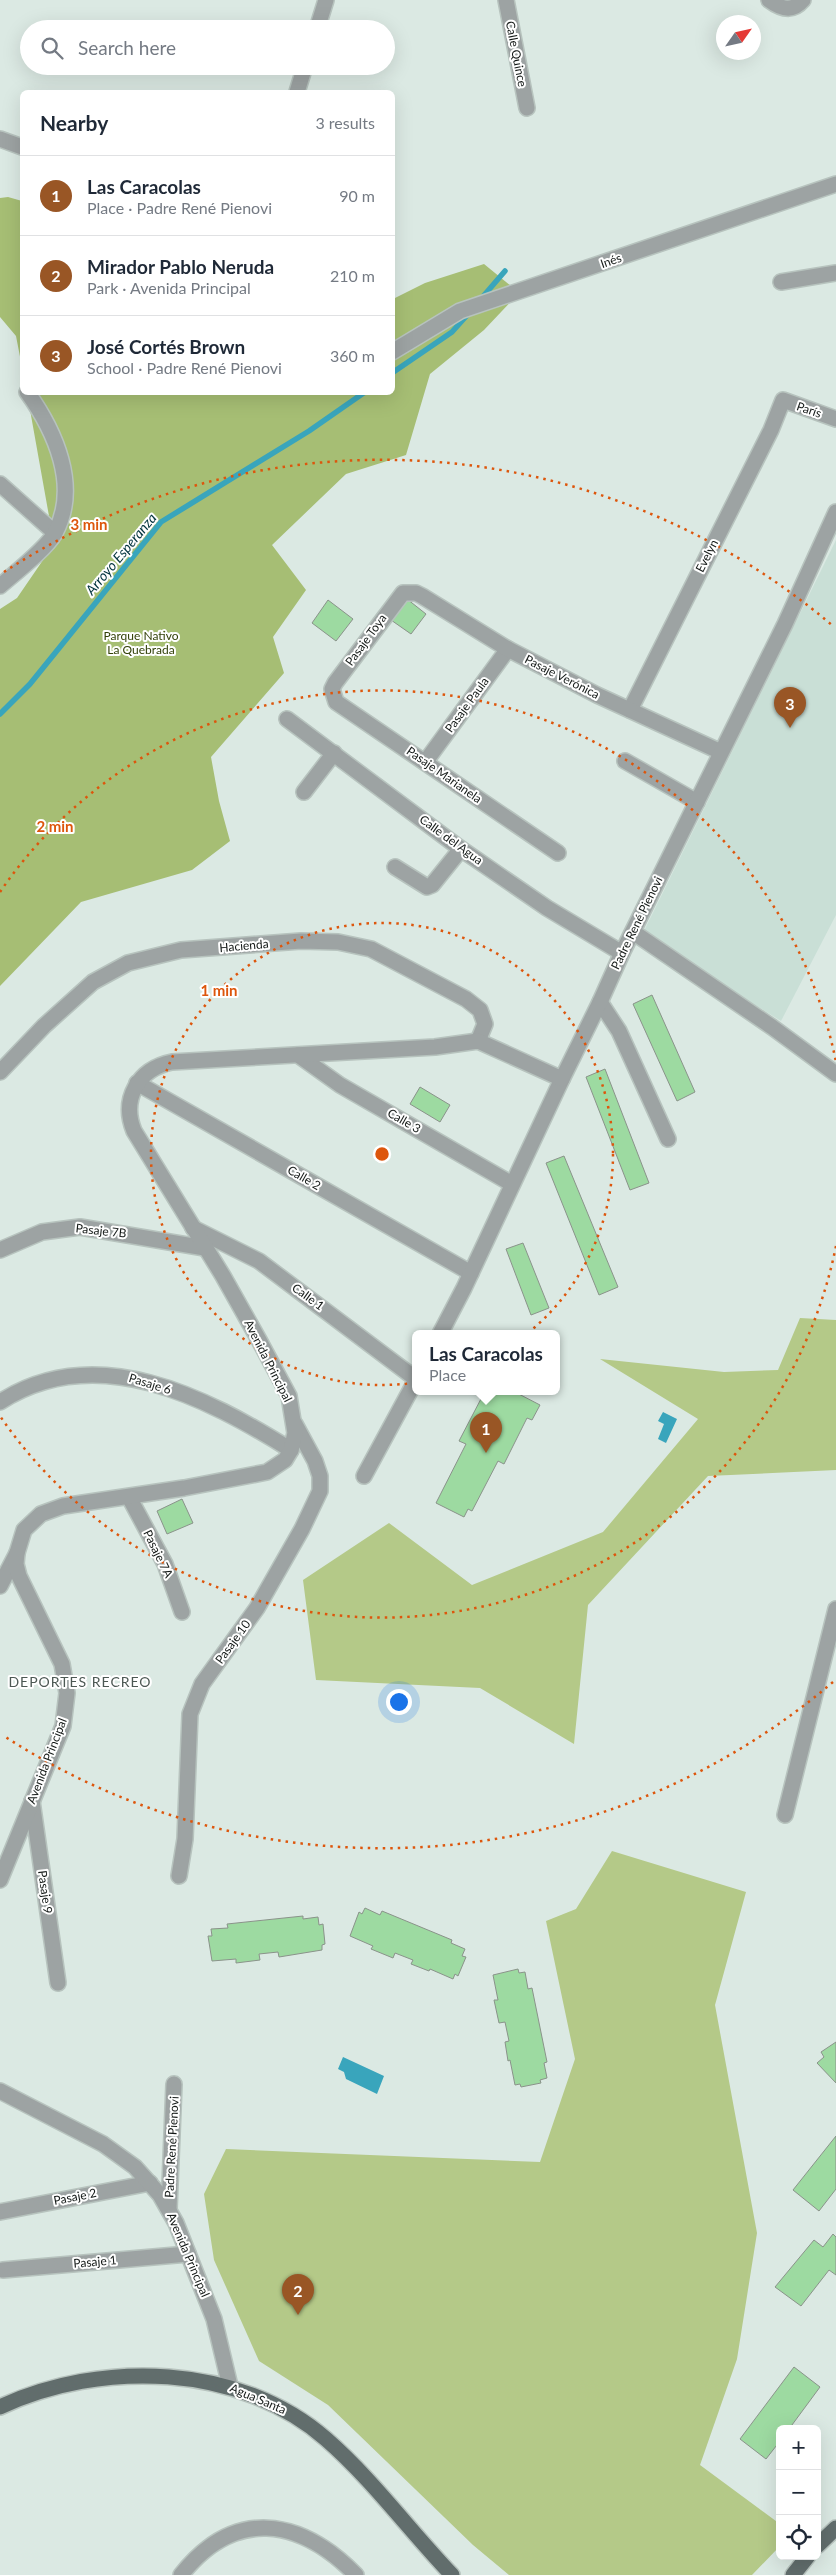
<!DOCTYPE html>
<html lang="en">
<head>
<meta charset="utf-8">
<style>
  body { margin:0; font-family:Lato,sans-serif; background:#f6f6f7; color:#1f2937 }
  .controls { position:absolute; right:15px; bottom:15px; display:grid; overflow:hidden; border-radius:8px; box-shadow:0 5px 20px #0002 }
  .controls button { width:45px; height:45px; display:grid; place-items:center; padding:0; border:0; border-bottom:1px solid #e0e1e3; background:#fff; color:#1f2937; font:25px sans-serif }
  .compass { position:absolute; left:716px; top:15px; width:45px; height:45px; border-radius:50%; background:#fff; box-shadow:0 5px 20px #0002; rotate:56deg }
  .you { position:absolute; left:398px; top:1701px; width:18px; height:18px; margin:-12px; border:4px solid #fff; border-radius:50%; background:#1a73e8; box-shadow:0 0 0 8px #1a73e833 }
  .badge { display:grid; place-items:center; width:32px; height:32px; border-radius:50%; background:#995625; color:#fff; font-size:16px; font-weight:700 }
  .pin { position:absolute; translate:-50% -41px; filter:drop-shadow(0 1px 2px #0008) }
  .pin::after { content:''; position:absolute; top:26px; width:18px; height:15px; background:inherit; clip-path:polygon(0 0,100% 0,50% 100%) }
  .popup { position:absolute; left:412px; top:1330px; width:148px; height:65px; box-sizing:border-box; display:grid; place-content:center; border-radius:8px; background:#fff; filter:drop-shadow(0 1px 4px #0005); font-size:16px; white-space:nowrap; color:#747a83 }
  .popup b { font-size:19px; color:#1f2937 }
  .popup::after { content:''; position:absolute; left:50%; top:100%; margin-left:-10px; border:10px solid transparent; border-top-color:#fff }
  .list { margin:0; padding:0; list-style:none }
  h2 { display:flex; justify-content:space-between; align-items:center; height:65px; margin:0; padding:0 20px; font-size:21px }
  h2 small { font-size:16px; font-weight:400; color:#747a83 }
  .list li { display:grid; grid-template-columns:32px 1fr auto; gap:15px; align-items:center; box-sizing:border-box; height:80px; padding:0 20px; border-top:1px solid #e0e1e3 }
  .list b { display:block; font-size:19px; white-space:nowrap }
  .list p { margin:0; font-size:16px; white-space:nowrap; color:#747a83 }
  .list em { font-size:16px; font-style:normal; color:#747a83 }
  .icon { flex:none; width:28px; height:28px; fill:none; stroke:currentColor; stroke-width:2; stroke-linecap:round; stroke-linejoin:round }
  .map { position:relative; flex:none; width:836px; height:2575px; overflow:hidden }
  .search { position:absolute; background:#fff; box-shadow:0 5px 20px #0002; left:20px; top:20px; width:375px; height:55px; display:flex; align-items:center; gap:12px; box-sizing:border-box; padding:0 18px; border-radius:28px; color:#747a83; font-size:19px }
  .panel { position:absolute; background:#fff; box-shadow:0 5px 20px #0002; left:20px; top:90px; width:375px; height:305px; border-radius:8px }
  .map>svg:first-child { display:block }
  .built { fill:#c9dfd6 }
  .green { fill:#b4c988 }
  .forest { fill:#a6be74 }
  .water { fill:#39a5bc }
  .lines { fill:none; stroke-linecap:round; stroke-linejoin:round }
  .stream { stroke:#39a5bc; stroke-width:5.5 }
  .building { fill:#9ddaa1; stroke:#8a938a }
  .minor-casing { stroke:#b7c3be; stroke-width:18 }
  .tertiary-casing { stroke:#b7c3be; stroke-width:18 }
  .primary-casing { stroke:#b7c3be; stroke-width:18 }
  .minor { stroke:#9da3a3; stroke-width:15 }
  .tertiary { stroke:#9da3a3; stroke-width:15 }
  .primary { stroke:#616d6c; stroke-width:15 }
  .ring { fill:none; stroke:#dd560c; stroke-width:2.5; stroke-dasharray:2.5 5 }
  .labels { text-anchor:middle; stroke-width:4; stroke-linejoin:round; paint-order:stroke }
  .street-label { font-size:12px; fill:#131816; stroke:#fff }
  .park-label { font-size:12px; fill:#324008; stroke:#fff }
  .water-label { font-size:14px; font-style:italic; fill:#00323c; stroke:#fff }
  .neighbourhood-label { font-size:14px; letter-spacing:1px; fill:#4c5853; stroke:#fff }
  .centre { fill:#dd560c; stroke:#fff; stroke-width:2.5 }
  .ring-label { font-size:15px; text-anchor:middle; font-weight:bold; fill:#dd560c; stroke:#fff; stroke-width:4; stroke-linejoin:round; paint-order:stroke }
</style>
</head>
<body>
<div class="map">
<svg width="836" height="2575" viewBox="0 0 836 2575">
  <rect width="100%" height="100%" fill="#dbe9e3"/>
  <polygon class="built" points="836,540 836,915 781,1021 642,935"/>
  <g class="green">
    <polygon points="800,1318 836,1320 836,1470 708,1476 588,1605 574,1744 480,1688 316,1680 303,1580 389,1523 472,1585 603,1532 698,1419 600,1359 724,1372 778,1370"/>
    <polygon points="612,1851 746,1892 715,2005 757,2233 737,2359 700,2465 780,2524 780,2546 752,2575 509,2575 473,2545 328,2405 259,2361 214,2260 204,2194 226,2149 540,2162 575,2059 546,1921 576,1909"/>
  </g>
  <g class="forest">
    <polygon points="8,197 22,201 22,367 16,336 0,317 0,198"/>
    <polygon points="484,264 516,290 521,291 484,330 430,374 406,455 346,474 272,545 306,590 273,637 284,673 211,757 219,801 230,841 192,870 81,902 0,986 0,609 17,598 54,544 27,393 392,392 393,299 425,283"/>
  </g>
  <g class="water">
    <polygon points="663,1412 677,1419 666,1443 658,1439 664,1424 658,1421"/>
    <polygon points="343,2057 384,2076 377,2094 346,2079 344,2072 338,2069"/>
  </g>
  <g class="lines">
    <g class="stream">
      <polyline points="480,300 505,271"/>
      <polyline points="392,373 452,332 469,313"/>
      <polyline points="0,714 30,684 161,522 309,431 365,392"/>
    </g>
  </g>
  <g class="building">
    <polygon points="407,599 426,614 411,634 391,620"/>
    <polygon points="328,600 353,619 336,641 312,623"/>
    <polygon points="652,995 695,1092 677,1101 633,1004"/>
    <polygon points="605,1069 649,1183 630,1190 586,1077"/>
    <polygon points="420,1087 450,1105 440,1122 410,1104"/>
    <polygon points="564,1156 618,1287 599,1295 546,1163"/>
    <polygon points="523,1243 549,1308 531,1315 506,1249"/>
    <polygon points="478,1392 515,1392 540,1405 532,1420 527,1418 504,1464 498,1461 472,1511 468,1509 464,1517 436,1503 466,1444 459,1441 483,1395"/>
    <polygon points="182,1499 193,1523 167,1534 157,1511"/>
    <polygon points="365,1908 380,1915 382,1911 452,1940 451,1943 465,1949 462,1956 466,1957 458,1976 455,1974 453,1979 430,1969 429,1971 411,1964 413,1960 395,1953 393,1958 371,1949 373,1946 350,1936 359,1912 362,1914"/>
    <polygon points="303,1916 303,1919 318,1917 319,1925 323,1924 325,1944 322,1945 322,1950 279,1957 278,1952 259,1954 260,1960 236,1963 236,1959 212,1961 208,1936 212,1936 211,1929 228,1928 227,1924"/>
    <polygon points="518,1969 519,1973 525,1972 528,1989 532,1988 547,2062 544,2063 547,2078 540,2080 541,2083 521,2087 520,2084 515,2085 510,2060 508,2061 505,2042 509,2041 505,2022 499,2023 494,2000 498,2000 493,1975"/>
    <polygon points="836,2042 836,2083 817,2063 824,2057 821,2052"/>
    <polygon points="836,2136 836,2189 819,2211 793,2190"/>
    <polygon points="833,2234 836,2237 836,2275 829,2270 801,2306 775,2287 814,2240 823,2247"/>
    <polygon points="794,2367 820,2387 789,2429 780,2429 780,2441 766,2459 740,2439"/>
  </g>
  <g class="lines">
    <defs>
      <g id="minor">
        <polyline points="506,0 527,108"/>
        <path d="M769,0C781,9 792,13 803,0"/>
        <polyline points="317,29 326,0"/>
        <polyline points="297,92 305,66"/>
        <polyline points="0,139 22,147"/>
        <polyline points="781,282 836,273"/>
        <polyline points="392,352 460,311 836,184"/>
        <polyline points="0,484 55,533"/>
        <path d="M0,586C15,573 46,549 55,533C80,486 55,431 27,392"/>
        <polyline points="630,710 771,430 783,400 836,419"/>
        <polyline points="287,719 461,849 547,908 622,953"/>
        <polyline points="426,761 508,649"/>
        <polyline points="625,761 697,802"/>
        <polyline points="304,792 334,753"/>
        <polyline points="558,853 336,702 332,689 335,683 403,593 416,593 422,596 508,649 597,695 721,752"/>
        <polyline points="395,867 427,887 432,885 461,849"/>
        <polyline points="633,932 772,1027 836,1074"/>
        <polyline points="600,1002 619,1031 668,1139"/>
        <polyline points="298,1055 340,1085 512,1184"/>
        <polyline points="0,1072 44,1026 93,982 128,963 181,950 301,941 338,942 371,949 466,999 480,1010 485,1024 478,1041"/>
        <polyline points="137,1083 471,1273"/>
        <polyline points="193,1228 259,1261 416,1379"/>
        <polyline points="0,1250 42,1232 80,1227 205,1248"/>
        <polyline points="440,1334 464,1288 562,1079"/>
        <path d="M0,1402C96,1340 206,1397 291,1450"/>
        <polyline points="364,1476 416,1380"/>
        <polyline points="129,1497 165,1564 182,1612"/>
        <polyline points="0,1586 17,1553"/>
        <polyline points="32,1801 58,1983"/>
        <polyline points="785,1815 836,1609"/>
        <polyline points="179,1876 185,1839 190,1714 202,1684 257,1608 302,1529 320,1491 320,1476 315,1461 295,1424"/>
        <polyline points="169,2209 174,2084"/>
        <polyline points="0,2212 150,2183"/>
        <polyline points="3,2270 188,2254"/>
        <path d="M181,2575C234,2508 299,2517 356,2575"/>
      </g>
      <g id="tertiary">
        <path d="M0,1880L63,1726L67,1693L62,1664L19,1576L16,1564L17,1553L24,1530L41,1514L63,1506L184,1488L267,1472L285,1460L291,1450L295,1433L289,1396L259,1340L223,1276L134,1131C121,1099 138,1069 172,1062L435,1047L478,1041L562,1079L600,1002L622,953L785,624L836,512"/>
        <polyline points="0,2091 103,2144 135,2167 160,2195 176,2223 214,2319 230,2386"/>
      </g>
      <g id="primary">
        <path d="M0,2407C101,2360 239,2363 326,2439C373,2480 409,2530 452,2575"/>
        <polyline points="817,2546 836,2528"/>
        <polyline points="793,2575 808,2556"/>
      </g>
    </defs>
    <use href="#minor" class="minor-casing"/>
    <use href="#tertiary" class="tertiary-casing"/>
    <use href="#primary" class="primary-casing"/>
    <use href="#minor" class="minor"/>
    <use href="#tertiary" class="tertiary"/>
    <use href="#primary" class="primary"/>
  </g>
  <g class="ring">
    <circle cx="382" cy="1154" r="231"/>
    <path d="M836 1246A463 463 0 0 1 0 1416M0 892A463 463 0 0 1 836 1062"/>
    <path d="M833 1682A694 694 0 0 1 4 1736M4 572A694 694 0 0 1 833 626"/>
  </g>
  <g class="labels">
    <g class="street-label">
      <text transform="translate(516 54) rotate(79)" y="4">Calle Quince</text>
      <text transform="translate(611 261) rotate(-19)" y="4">Inés</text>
      <text transform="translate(809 410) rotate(19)" y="4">París</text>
      <text transform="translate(707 556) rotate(-63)" y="4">Evelyn</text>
      <text transform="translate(366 640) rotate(-54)" y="4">Pasaje Toya</text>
      <text transform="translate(562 677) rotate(27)" y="4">Pasaje Verónica</text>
      <text transform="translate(467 705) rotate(-54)" y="4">Pasaje Paula</text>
      <text transform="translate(444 775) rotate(35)" y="4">Pasaje Marianela</text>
      <text transform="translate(451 840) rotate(36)" y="4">Calle del Agua</text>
      <text transform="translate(637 923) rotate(-64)" y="4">Padre René Pienovi</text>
      <text transform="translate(244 946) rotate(-5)" y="4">Hacienda</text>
      <text transform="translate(404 1121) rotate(30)" y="4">Calle 3</text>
      <text transform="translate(304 1178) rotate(30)" y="4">Calle 2</text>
      <text transform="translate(101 1231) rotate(6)" y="4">Pasaje 7B</text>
      <text transform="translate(308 1297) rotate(36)" y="4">Calle 1</text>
      <text transform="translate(268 1361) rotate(63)" y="4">Avenida Principal</text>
      <text transform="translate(150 1384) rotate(17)" y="4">Pasaje 6</text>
      <text transform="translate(158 1554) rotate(64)" y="4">Pasaje 7A</text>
      <text transform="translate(233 1642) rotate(-54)" y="4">Pasaje 10</text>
      <text transform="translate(47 1761) rotate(-69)" y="4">Avenida Principal</text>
      <text transform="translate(45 1892) rotate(82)" y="4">Pasaje 9</text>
      <text transform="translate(172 2147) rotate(-87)" y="4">Padre René Pienovi</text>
      <text transform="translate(75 2197) rotate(-11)" y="4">Pasaje 2</text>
      <text transform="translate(188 2255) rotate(67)" y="4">Avenida Principal</text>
      <text transform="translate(95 2262) rotate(-5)" y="4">Pasaje 1</text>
      <text transform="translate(258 2399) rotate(23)" y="4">Agua Santa</text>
    </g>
    <g class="park-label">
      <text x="141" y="640">Parque Nativo<tspan x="141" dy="14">La Quebrada</tspan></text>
    </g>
    <g class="water-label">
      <text transform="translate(121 554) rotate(-50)" y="5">Arroyo Esperanza</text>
    </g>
    <g class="neighbourhood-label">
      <text x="80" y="1687">DEPORTES RECREO</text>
    </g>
  </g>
  <circle cx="382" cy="1154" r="8" class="centre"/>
  <g class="ring-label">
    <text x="89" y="530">3 min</text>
    <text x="55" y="832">2 min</text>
    <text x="219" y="996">1 min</text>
  </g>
</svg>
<div class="controls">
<button>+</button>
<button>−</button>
<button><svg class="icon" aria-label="locate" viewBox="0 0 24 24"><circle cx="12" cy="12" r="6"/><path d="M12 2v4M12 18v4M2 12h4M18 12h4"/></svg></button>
</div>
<svg class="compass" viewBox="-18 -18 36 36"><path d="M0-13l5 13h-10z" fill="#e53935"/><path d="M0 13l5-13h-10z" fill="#747a83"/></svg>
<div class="you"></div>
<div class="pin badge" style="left:486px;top:1453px">1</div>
<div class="popup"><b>Las Caracolas</b>Place</div>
<div class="pin badge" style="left:298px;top:2315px">2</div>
<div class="pin badge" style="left:790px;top:728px">3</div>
<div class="search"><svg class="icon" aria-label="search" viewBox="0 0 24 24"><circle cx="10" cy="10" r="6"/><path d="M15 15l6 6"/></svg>Search here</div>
<section class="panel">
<h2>Nearby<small>3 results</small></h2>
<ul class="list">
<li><span class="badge">1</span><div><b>Las Caracolas</b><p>Place · Padre René Pienovi</p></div><em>90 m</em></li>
<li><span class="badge">2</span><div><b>Mirador Pablo Neruda</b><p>Park · Avenida Principal</p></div><em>210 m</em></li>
<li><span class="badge">3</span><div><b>José Cortés Brown</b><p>School · Padre René Pienovi</p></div><em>360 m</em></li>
</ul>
</section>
</div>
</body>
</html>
